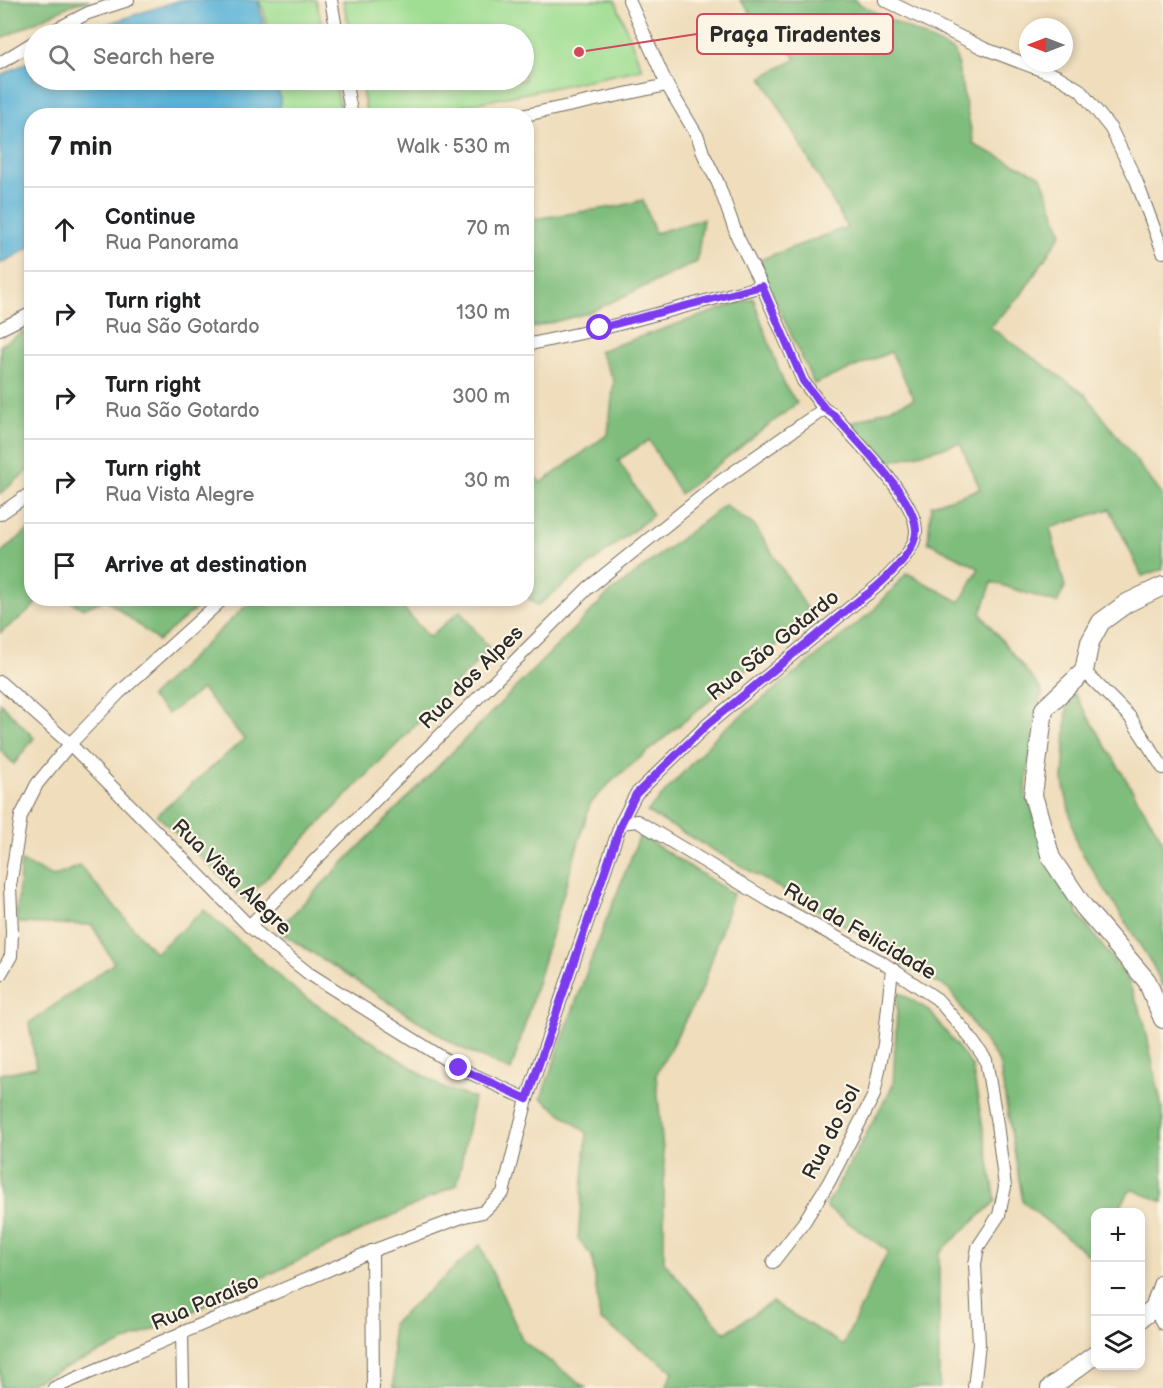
<!DOCTYPE html>
<html lang="en">
<head>
<meta charset="utf-8">
<style>
  body { margin:0; font-family:"Balsamiq Sans",sans-serif; background:#f6f6f6; color:#202124 }
  .controls { position:absolute; right:18px; bottom:18px; display:grid; overflow:hidden; border-radius:12px; box-shadow:0 3px 9px #0003 }
  .controls button { width:54px; height:54px; display:grid; place-items:center; padding:0; border:0; border-bottom:2px solid #e0e0e0; background:#fff; color:#202124; font:30px sans-serif }
  .compass { position:absolute; left:1019px; top:18px; width:54px; height:54px; border-radius:50%; background:#fff; box-shadow:0 3px 9px #0003; rotate:270deg }
  .stop { position:absolute; width:18px; height:18px; margin:-14px; border:4px solid #7c3aed; border-radius:50%; background:#fff }
  .stop.end { background:#7c3aed; border-color:#fff; box-shadow:0 2px 6px #0008 }
  .list { margin:0; padding:0; list-style:none }
  h2 { display:flex; justify-content:space-between; align-items:center; height:78px; margin:0; padding:0 24px; font-size:26px }
  h2 small { font-size:20px; font-weight:400; color:#757577 }
  .list li { display:grid; grid-template-columns:39px 1fr auto; gap:18px; align-items:center; box-sizing:border-box; height:84px; padding:0 24px; border-top:2px solid #e0e0e0 }
  .list b { display:block; font-size:22px; white-space:nowrap }
  .list p { margin:0; font-size:20px; white-space:nowrap; color:#757577 }
  .list em { font-size:20px; font-style:normal; color:#757577 }
  .icon { flex:none; width:33px; height:33px; fill:none; stroke:currentColor; stroke-width:2; stroke-linecap:round; stroke-linejoin:round }
  .map { position:relative; flex:none; width:1163px; height:1388px; overflow:hidden }
  .search { position:absolute; background:#fff; box-shadow:0 3px 9px #0003; left:24px; top:24px; width:510px; height:66px; display:flex; align-items:center; gap:15px; box-sizing:border-box; padding:0 21px; border-radius:33px; color:#757577; font-size:22px }
  .panel { position:absolute; background:#fff; box-shadow:0 3px 9px #0003; left:24px; top:108px; width:510px; height:498px; border-radius:24px }
  .map>svg:first-child { display:block }
  .green { fill:#9fde93; stroke:#65845f; stroke-width:1.5 }
  .forest { fill:#7fbd7d; stroke:#557454; stroke-width:1.5 }
  .water { fill:#5ab3d7; stroke:#426f81; stroke-width:1.5 }
  .lines { fill:none; stroke-linecap:round; stroke-linejoin:round }
  .street-casing { stroke:#70695d; stroke-width:14 }
  .secondary-casing { stroke:#70695d; stroke-width:20 }
  .street { stroke:#fff; stroke-width:12 }
  .secondary { stroke:#fff; stroke-width:18 }
  .route { stroke:#7c3aed; stroke-width:8 }
  .labels { text-anchor:middle; stroke-width:4.5; stroke-linejoin:round; paint-order:stroke }
  .street-label { font-size:21px; fill:#2b2b2b; stroke:#fcf5e5 }
  .leader { fill:none; stroke:#d1495b; stroke-width:2 }
  .callout-dot { fill:#d1495b; stroke:#fcf5e5; stroke-width:2 }
  .callout { fill:#fcf5e5; stroke:#d1495b; stroke-width:2 }
  .callout-label { font-size:22px; text-anchor:middle; font-weight:bold; fill:#2b2b2b }
</style>
</head>
<body>
<div class="map">
<svg width="1163" height="1388" viewBox="0 0 1163 1388">
  <rect width="100%" height="100%" fill="#fcf5e5"/>
  <filter id="ink" filterUnits="userSpaceOnUse"><feTurbulence type="fractalNoise" baseFrequency=".0167" numOctaves="2"/><feDisplacementMap in="SourceGraphic" scale="12" xChannelSelector="R" yChannelSelector="G"/><feConvolveMatrix kernelMatrix="1 2 1 2 8 2 1 2 1" color-interpolation-filters="sRGB"/></filter>
  <filter id="wash" filterUnits="userSpaceOnUse"><feTurbulence type="fractalNoise" baseFrequency=".008" numOctaves="4" result="noise"/><feDisplacementMap in="SourceGraphic" scale="24" xChannelSelector="R" yChannelSelector="G"/><feGaussianBlur stdDeviation="1.35" result="paint"/><feColorMatrix in="noise" values="0 0 0 0 0 0 0 0 0 0 0 0 0 0 0 0 0 1.4 0 .05"/><feComposite in="paint" operator="in"/></filter>
  <g filter="url(#wash)">
    <rect width="100%" height="100%" fill="#efddbb"/>
    <g class="green">
      <polygon points="258,0 316,0 324,34 269,34 263,9"/>
      <polygon points="343,0 615,0 642,69 419,115 367,115 360,80 524,80 524,34 351,34"/>
      <polygon points="276,80 334,80 342,115 281,115"/>
    </g>
    <g class="forest">
      <polygon points="0,0 90,0 71,5 0,39"/>
      <polygon points="740,0 856,0 861,5 955,52 974,145 1041,176 1062,233 1021,295 990,327 1086,395 1163,496 1163,569 1142,576 1110,509 1050,528 1065,587 1057,603 992,582 981,614 1043,692 1037,706 1025,795 1079,915 1127,978 1144,1021 1163,1113 1163,1202 1131,1189 1117,1212 1096,1212 1095,1247 1090,1256 1023,1202 999,1062 948,988 900,964 889,951 647,812 718,734 872,612 907,573 960,602 979,568 928,542 931,505 980,489 960,443 889,462 849,424 914,399 891,352 814,384 757,261 847,227 762,77 796,59 777,31 753,34 754,17"/>
      <polygon points="643,200 655,233 703,219 697,262 588,313 527,329 527,220 620,206"/>
      <polygon points="753,298 784,384 797,403 680,494 649,440 618,460 653,515 537,606 527,596 527,527 535,518 527,511 527,468 541,483 608,434 614,381 599,351"/>
      <polygon points="31,327 31,468 0,494 0,346"/>
      <polygon points="725,505 755,526 812,616 612,781 590,804 511,1071 457,1046 277,930 607,595"/>
      <polygon points="31,528 32,598 40,599 29,611 0,633 0,553"/>
      <polygon points="67,599 207,599 158,641 106,599 83,609"/>
      <polygon points="253,599 395,599 429,637 460,611 490,649 245,900 157,815 244,739 202,689 168,714 150,697"/>
      <polygon points="1074,693 1163,841 1163,987 1152,964 1077,845 1063,782 1067,708"/>
      <polygon points="0,702 34,738 14,764 0,750"/>
      <polygon points="640,835 733,894 703,987 656,1075 664,1161 664,1262 725,1333 772,1302 843,1345 888,1251 826,1207 893,1085 898,992 929,1010 972,1066 996,1201 939,1253 939,1388 666,1388 673,1371 600,1320 592,1256 578,1239 587,1133 541,1098 599,938"/>
      <polygon points="21,861 53,877 80,866 155,953 204,910 300,994 443,1088 474,1098 457,1185 164,1325 18,1388 0,1388 0,1074 36,1067 29,1023 114,963 92,925 16,923"/>
      <polygon points="480,1245 523,1341 586,1388 394,1388 392,1324"/>
    </g>
    <g class="water">
      <polygon points="180,0 258,0 266,34 77,34"/>
      <polygon points="34,59 34,80 276,80 280,99 280,115 32,116 31,247 0,264 0,76"/>
    </g>
  </g>
  <g filter="url(#ink)">
    <g class="lines">
      <defs>
        <g id="street">
          <polyline points="331,0 337,34"/>
          <polyline points="885,0 983,48 1057,76 1080,90 1111,129 1136,180 1163,252"/>
          <polyline points="47,34 88,13 128,0"/>
          <polyline points="0,63 34,42"/>
          <polyline points="345,80 352,116"/>
          <polyline points="521,116 667,85"/>
          <polyline points="0,329 32,313"/>
          <polyline points="526,345 600,329 762,286"/>
          <polyline points="0,514 32,492"/>
          <polyline points="1084,671 1130,717 1163,768"/>
          <polyline points="0,682 70,744 249,926 308,973 459,1068 527,1099"/>
          <polyline points="621,823 637,821 770,901 880,961 937,999 966,1032 986,1060 997,1124 1005,1187 999,1215 978,1247 975,1264 979,1344 974,1388"/>
          <polyline points="249,926 588,588 721,481 824,409"/>
          <polyline points="0,975 11,956 12,933 10,886 21,816 37,784 70,744 119,693 224,598"/>
          <polyline points="773,1262 804,1222 829,1182 874,1095 884,1044 892,969"/>
          <polyline points="1154,1308 1163,1324"/>
          <polyline points="182,1332 183,1388"/>
          <polyline points="54,1388 372,1251"/>
          <path d="M373,1388L372,1251L465,1216L483,1212L503,1193L527,1099L621,823L636,794L707,725L859,600C877,588 917,553 916,530C915,497 855,441 834,415L824,409L803,381L762,286L737,236L718,183L703,153L698,137L667,85L629,0"/>
        </g>
        <g id="secondary">
          <polyline points="1163,586 1127,603 1101,622 1090,642 1084,671 1044,709 1033,795 1051,858 1084,907 1147,981 1163,1019"/>
          <polyline points="1140,1319 1154,1308 1163,1283"/>
          <polyline points="1050,1388 1096,1354"/>
        </g>
      </defs>
      <use href="#street" class="street-casing"/>
      <use href="#secondary" class="secondary-casing"/>
      <use href="#street" class="street"/>
      <use href="#secondary" class="secondary"/>
    </g>
  </g>
  <g class="lines" filter="url(#ink)">
    <path class="route" d="M459,1068L527,1099L621,824L636,794L707,725L859,600C877,588 917,553 916,530C915,497 856,441 834,415L825,409L803,381L762,286L600,328"/>
  </g>
  <g class="labels">
    <g class="street-label">
      <text transform="translate(773 645) rotate(-39)" y="7">Rua São Gotardo</text>
      <text transform="translate(471 677) rotate(-45)" y="7">Rua dos Alpes</text>
      <text transform="translate(232 877) rotate(44)" y="7">Rua Vista Alegre</text>
      <text transform="translate(860 931) rotate(30)" y="7">Rua da Felicidade</text>
      <text transform="translate(831 1132) rotate(-63)" y="7">Rua do Sol</text>
      <text transform="translate(205 1302) rotate(-23)" y="7">Rua Paraíso</text>
    </g>
  </g>
  <path class="leader" d="M579 52L697 34"/>
  <circle class="callout-dot" cx="579" cy="52" r="6"/>
  <rect class="callout" x="697" y="14" width="196" height="40" rx="6"/>
  <g class="callout-label">
    <text x="795" y="42">Praça Tiradentes</text>
  </g>
</svg>
<div class="controls">
<button>+</button>
<button>−</button>
<button><svg class="icon" aria-label="layers" viewBox="0 0 24 24"><path d="M12 4l9 5-9 5-9-5zM3 14l9 5 9-5"/></svg></button>
</div>
<svg class="compass" viewBox="-18 -18 36 36"><path d="M0-13l5 13h-10z" fill="#e53935"/><path d="M0 13l5-13h-10z" fill="#757577"/></svg>
<div class="stop" style="left:600px;top:328px"></div>
<div class="stop end" style="left:459px;top:1068px"></div>
<div class="search"><svg class="icon" aria-label="search" viewBox="0 0 24 24"><circle cx="10" cy="10" r="6"/><path d="M15 15l6 6"/></svg>Search here</div>
<section class="panel">
<h2>7 min<small>Walk · 530 m</small></h2>
<ul class="list">
<li><svg class="icon" aria-label="ahead" viewBox="0 0 24 24"><path d="M12 20V5M6 11l6-6 6 6"/></svg><div><b>Continue</b><p>Rua Panorama</p></div><em>70 m</em></li>
<li><svg class="icon" aria-label="right" viewBox="0 0 24 24"><path d="M7 20v-9h11M14 6l5 5-5 5"/></svg><div><b>Turn right</b><p>Rua São Gotardo</p></div><em>130 m</em></li>
<li><svg class="icon" aria-label="right" viewBox="0 0 24 24"><path d="M7 20v-9h11M14 6l5 5-5 5"/></svg><div><b>Turn right</b><p>Rua São Gotardo</p></div><em>300 m</em></li>
<li><svg class="icon" aria-label="right" viewBox="0 0 24 24"><path d="M7 20v-9h11M14 6l5 5-5 5"/></svg><div><b>Turn right</b><p>Rua Vista Alegre</p></div><em>30 m</em></li>
<li><svg class="icon" aria-label="arrive" viewBox="0 0 24 24"><path d="M6 21V4h12l-3 4 3 4H6"/></svg><div><b>Arrive at destination</b></div></li>
</ul>
</section>
</div>
</body>
</html>
